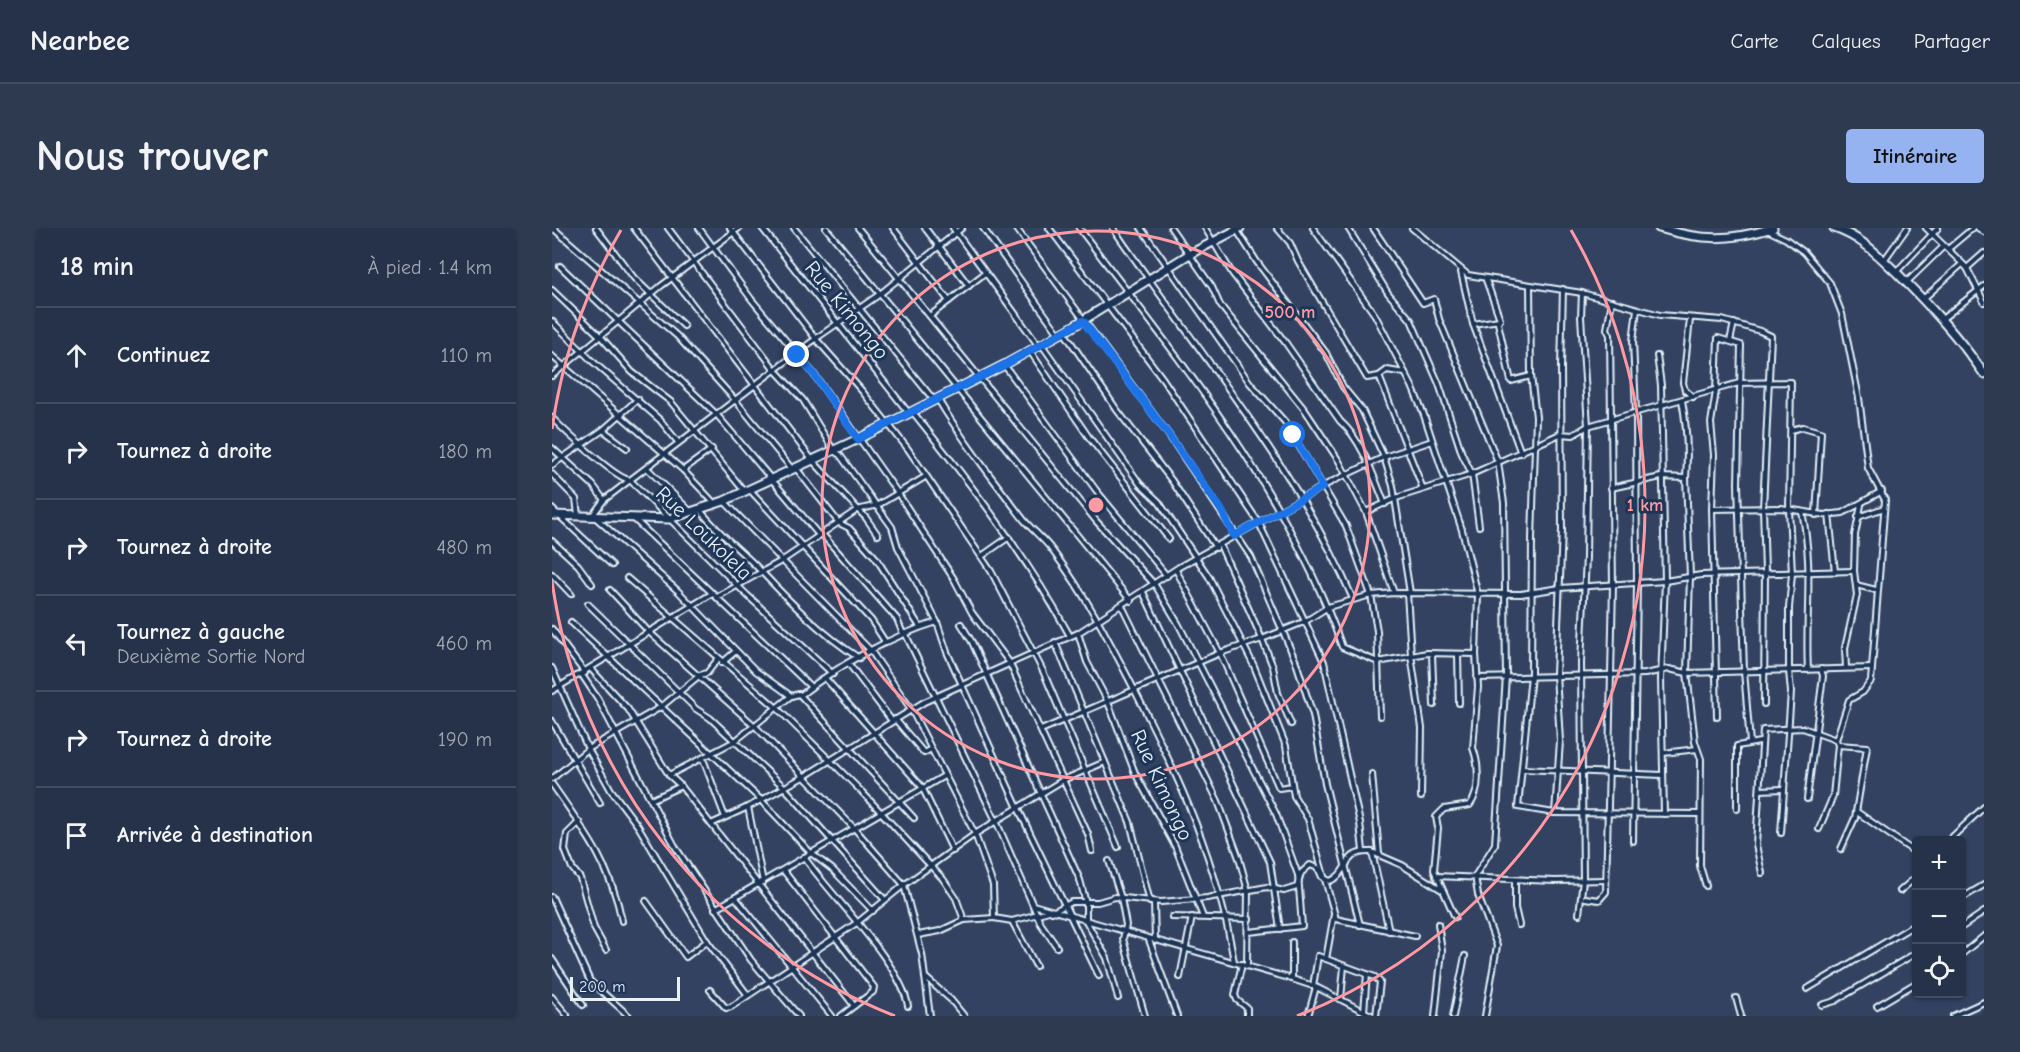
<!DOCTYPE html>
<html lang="fr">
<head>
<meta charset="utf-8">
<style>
  body { margin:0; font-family:"Comic Neue",sans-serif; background:#2e3a50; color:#f1f3f6 }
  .controls { position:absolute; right:18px; bottom:18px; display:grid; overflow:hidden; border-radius:6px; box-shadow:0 2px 4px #0004 }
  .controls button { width:54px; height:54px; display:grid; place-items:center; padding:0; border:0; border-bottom:2px solid #424d61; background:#263249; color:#f1f3f6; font:30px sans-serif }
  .scale { position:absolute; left:18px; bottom:15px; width:110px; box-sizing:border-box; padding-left:6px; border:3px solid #e8f1f8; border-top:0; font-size:16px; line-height:21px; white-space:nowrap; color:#e8f1f8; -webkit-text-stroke:4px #1d3557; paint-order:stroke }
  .stop { position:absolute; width:18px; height:18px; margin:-14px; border:4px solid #1a73e8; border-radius:50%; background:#fff }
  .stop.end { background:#1a73e8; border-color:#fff; box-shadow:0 2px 6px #0008 }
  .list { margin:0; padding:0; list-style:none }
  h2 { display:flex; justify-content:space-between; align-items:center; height:78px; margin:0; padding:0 24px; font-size:26px }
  h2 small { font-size:20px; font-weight:400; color:#a4aab4 }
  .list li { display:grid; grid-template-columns:39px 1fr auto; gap:18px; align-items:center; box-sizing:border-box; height:96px; padding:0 24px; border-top:2px solid #424d61 }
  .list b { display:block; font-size:22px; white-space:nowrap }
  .list p { margin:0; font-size:20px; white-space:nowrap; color:#a4aab4 }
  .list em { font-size:20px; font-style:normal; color:#a4aab4 }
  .icon { flex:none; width:33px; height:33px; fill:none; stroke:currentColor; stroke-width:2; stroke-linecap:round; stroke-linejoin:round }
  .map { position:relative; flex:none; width:1432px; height:788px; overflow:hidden; border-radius:6px }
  header { display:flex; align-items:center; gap:36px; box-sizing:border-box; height:84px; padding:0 30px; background:#263249; border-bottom:2px solid #424d61 }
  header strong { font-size:28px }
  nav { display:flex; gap:33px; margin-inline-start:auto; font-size:21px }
  .intro { display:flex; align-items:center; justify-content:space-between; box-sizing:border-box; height:144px; padding:0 36px }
  h1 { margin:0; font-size:42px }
  .button { padding:15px 27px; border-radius:6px; background:#95b2f1; color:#111; font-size:21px; font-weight:700 }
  main { display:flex; gap:36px; padding:0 36px }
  aside { flex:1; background:#263249; border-radius:6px; box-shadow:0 2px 4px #0004 }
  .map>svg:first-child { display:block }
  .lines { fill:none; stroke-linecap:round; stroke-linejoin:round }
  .street-casing { stroke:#e8f1f8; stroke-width:8 }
  .primary-casing { stroke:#e8f1f8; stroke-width:11 }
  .street { stroke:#1d3557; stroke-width:4 }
  .primary { stroke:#1d3557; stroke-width:7 }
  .route { stroke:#1a73e8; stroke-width:8 }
  .ring { fill:none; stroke:#ff9aa2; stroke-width:3 }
  .labels { text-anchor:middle; stroke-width:6; stroke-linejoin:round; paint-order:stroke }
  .street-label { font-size:21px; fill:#e8f1f8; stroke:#1d3557 }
  .centre { fill:#ff9aa2; stroke:#1d3557; stroke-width:3 }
  .ring-label { font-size:18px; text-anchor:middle; font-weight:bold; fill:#ff9aa2; stroke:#1d3557; stroke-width:6; stroke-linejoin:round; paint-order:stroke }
</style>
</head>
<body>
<header>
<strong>Nearbee</strong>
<nav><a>Carte</a><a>Calques</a><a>Partager</a></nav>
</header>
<div class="intro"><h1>Nous trouver</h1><a class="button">Itinéraire</a></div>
<main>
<aside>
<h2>18 min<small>À pied · 1.4 km</small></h2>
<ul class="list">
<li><svg class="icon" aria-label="ahead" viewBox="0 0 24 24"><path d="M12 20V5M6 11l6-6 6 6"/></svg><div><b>Continuez</b></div><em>110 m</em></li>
<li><svg class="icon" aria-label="right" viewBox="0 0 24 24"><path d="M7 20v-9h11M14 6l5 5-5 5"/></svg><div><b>Tournez à droite</b></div><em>180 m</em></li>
<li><svg class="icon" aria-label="right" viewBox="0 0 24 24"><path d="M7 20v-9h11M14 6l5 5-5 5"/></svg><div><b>Tournez à droite</b></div><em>480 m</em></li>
<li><svg class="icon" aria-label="left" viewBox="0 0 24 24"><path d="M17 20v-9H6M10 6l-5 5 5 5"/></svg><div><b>Tournez à gauche</b><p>Deuxième Sortie Nord</p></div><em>460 m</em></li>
<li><svg class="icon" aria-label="right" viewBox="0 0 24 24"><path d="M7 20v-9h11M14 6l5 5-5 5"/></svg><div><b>Tournez à droite</b></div><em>190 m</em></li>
<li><svg class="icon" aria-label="arrive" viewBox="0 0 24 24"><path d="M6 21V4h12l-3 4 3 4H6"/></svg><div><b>Arrivée à destination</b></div></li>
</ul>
</aside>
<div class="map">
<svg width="1432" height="788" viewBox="0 0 1432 788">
  <rect width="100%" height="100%" fill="#334261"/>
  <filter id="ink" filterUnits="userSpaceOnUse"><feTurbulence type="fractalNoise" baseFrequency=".0167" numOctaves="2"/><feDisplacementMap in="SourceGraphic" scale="12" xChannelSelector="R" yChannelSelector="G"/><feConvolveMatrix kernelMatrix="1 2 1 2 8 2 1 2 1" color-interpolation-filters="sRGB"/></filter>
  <g filter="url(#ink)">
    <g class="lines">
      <defs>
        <g id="street">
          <polyline points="1,0 125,108 184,173 240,241"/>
          <polyline points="44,0 82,50 132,98"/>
          <polyline points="82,0 261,233 314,290 326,307"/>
          <polyline points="116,0 224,143 251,172 282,223 288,227 340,299 346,319 385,394 395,424 466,580 547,748"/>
          <polyline points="147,0 200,72 261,145 345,264 402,351 420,385 457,434 536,606 540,623"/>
          <polyline points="178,0 264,111 310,163 356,221 439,343 491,443 566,619"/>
          <polyline points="210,0 356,184"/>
          <polyline points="242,0 381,171"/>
          <polyline points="274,0 579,373"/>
          <polyline points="306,0 545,294 603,357 627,397 724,586 746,647 750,698 697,704"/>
          <polyline points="341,0 397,73"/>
          <polyline points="373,0 417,58"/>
          <polyline points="401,0 486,117"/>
          <polyline points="431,0 507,106"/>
          <polyline points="464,0 616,206 699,329 744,434 761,487 773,556 808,697"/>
          <polyline points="497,0 611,151 707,295 772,434 808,595 811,623"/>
          <path d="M527,0C627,132 735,261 790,419L826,434L875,425L924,426"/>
          <path d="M561,0C644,122 742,234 801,371"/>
          <polyline points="589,0 698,155 733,194 794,298 819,367 825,403 828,488"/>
          <polyline points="619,0 660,59 668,77 753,182 787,233 814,284 842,365"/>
          <path d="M653,0L680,45L733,114L788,193C810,212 822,249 833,276"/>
          <polyline points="725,0 738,15 746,33 815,150 827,148 871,261"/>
          <path d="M761,0L823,87L860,158L872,187L910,302L926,367L924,426L926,459L921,520C927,536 929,562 918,577L892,581L884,589L886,600L882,642L903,689"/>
          <polyline points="796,0 836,65 859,92 887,156 910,226 920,246 927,298"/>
          <polyline points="821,0 871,75 882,71 887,91 946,234 952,275 954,448 943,616 923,648 926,667 945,718 933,788"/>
          <polyline points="860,0 916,47 1030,65 1108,87 1170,92 1208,103 1219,108 1211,280 1213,343 1212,476"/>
          <polyline points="1374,0 1415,40 1432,74"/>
          <polyline points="1426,0 1432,4"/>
          <polyline points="684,1 705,34 774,125 791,159 810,182 832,229 841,258 858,365"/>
          <polyline points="1215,2 1234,11 1252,24 1278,55 1290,86 1307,170 1316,240 1333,272 1319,453 1311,464 1297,472 1284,512 1286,517 1281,568 1267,601"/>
          <polyline points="1396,21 1421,0"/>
          <polyline points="1333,31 1355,0"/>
          <polyline points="8,38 165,187 266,306"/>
          <polyline points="1415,40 1432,25"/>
          <polyline points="909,44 921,96 969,225"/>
          <polyline points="1344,44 1386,0"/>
          <polyline points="934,52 948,91 946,95 959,153 979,148"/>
          <polyline points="1355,54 1392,18"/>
          <polyline points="978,57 979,148 984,189 980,310 979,447 966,579 1002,585 1148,586"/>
          <polyline points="0,62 49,109 80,144 119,174 193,264"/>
          <polyline points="1371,71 1410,36"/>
          <polyline points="379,87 433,45"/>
          <polyline points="1138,91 1131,155 1133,162 1141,169"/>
          <polyline points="1390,91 1432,58"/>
          <polyline points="0,93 39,132 108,192 126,214"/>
          <polyline points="921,96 947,92"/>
          <polyline points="512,104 565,182 620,253 664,320"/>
          <polyline points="1178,113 1182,95"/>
          <polyline points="490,117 588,256 607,274 657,349 702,438 734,518 742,568 756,591 784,691 863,708"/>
          <polyline points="478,123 536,208 617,311"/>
          <polyline points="0,128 131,242 164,277"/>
          <polyline points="1105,128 1109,157 1113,353 1109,451 1112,586"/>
          <polyline points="453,138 544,262 615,348"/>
          <polyline points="0,148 109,58 187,0"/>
          <polyline points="827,148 835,142 853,145"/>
          <path d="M385,170C411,213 442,253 472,292C481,303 492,311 500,322C533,365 558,414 583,463C628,551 666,635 682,734"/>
          <path d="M1130,172C1135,199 1136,223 1134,250L1138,348L1135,445L1143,514L1149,531L1148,638L1154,658"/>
          <path d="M360,183C418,255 474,327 518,408"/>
          <path d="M0,190C13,203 64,251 78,252L195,367L281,446"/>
          <polyline points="51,202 75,220"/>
          <polyline points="1239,202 1251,199 1269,204 1264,287"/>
          <polyline points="0,220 41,257 52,272"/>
          <polyline points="0,237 51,202 86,171"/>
          <polyline points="95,240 139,284"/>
          <polyline points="244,240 287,295 297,300 324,330 368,399"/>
          <polyline points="131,242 160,221"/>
          <polyline points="0,246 24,271 26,287"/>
          <polyline points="1059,260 1109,249 1134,250"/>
          <polyline points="198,262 319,392 334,415"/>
          <polyline points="172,273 319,423 359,481 423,606 441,657 442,690 460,693 497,683"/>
          <polyline points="0,281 60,337"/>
          <polyline points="1160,281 1229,280 1272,287 1291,285 1330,263"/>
          <path d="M148,282C166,305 187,321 207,341C238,374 268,405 307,430"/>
          <polyline points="814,284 844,270 920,246 1008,206 1021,207 1036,198 1187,155 1239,154 1237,281 1240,346 1237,380 1237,443 1239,464 1229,605"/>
          <path d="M1250,284C1262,339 1253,388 1256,442"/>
          <polyline points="1277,286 1283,344"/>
          <polyline points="40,288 52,272 78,252 266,109 328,66 410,0"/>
          <polyline points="1306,289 1332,280"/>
          <polyline points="44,290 126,363 204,443 239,468"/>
          <polyline points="82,291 259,459"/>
          <polyline points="270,306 345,391 351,406"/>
          <polyline points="0,313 26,337 40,356"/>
          <polyline points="668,317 710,411 721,439 726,465 739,496"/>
          <polyline points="430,328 457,309"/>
          <polyline points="624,342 668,425 727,560 740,558"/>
          <polyline points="0,346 19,366"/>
          <polyline points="75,350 226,481 310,564 391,651 404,670 412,692"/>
          <polyline points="1304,357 1324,362"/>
          <polyline points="58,362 97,404 204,499 303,601 352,657 370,726 378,788"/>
          <polyline points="591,364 718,634 728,701"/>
          <polyline points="855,365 859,427 870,500 869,569"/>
          <polyline points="165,369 231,332 305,282 326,277 373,249"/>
          <polyline points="36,376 144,481 158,490 231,558 333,672"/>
          <polyline points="570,378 666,573 687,630 696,663 695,737"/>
          <polyline points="19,394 209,572 259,625 280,641 321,683"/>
          <polyline points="409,396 420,414 528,652 534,675 534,693 555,730 566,770"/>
          <polyline points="0,401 33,445"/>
          <polyline points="353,405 445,595 489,696 505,719"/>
          <polyline points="526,405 535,434 556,474 583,545 623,618 651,689"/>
          <polyline points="503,414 578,594 598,674"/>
          <polyline points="880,426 882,477"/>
          <polyline points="906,426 907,475"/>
          <polyline points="170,435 184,423"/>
          <polyline points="297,436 340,493"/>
          <polyline points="0,440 36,521 59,562 86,598 155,713 195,766"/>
          <polyline points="1294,440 1293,420 1305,367 1302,343 1303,307 1309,277"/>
          <polyline points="39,441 76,481 117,547 129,558 297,771 302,778 289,788"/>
          <polyline points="30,447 46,471 124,620 199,732 247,788"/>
          <polyline points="273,450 370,559 401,623"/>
          <polyline points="925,450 1093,446 1117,441 1135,445 1320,440"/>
          <polyline points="0,463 161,365"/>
          <path d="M249,467C285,438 339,408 385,394"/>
          <polyline points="1165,489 1160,281 1162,227 1159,195 1164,163 1166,110 1189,117 1186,256 1192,443 1198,515"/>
          <polyline points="343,491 372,525 379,521"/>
          <polyline points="0,493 48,575"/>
          <polyline points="489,502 668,425 710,411 754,393 776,379 819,367 842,365 969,366 1008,360 1113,353 1149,347 1302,343"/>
          <polyline points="1286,517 1315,519 1303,590 1289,621"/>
          <polyline points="1111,525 1145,521"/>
          <polyline points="151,531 173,589"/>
          <polyline points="970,541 1110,547"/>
          <polyline points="820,546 827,626"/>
          <polyline points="117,547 183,513 239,468 247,466 362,590"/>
          <polyline points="0,551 36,521 109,479 148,447 155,445 166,431"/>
          <path d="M0,556C32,602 59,637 70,693"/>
          <polyline points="1208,562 1232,561"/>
          <polyline points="101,571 129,558"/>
          <polyline points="1255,571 1271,448 1269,441"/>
          <polyline points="196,579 211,654"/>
          <polyline points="1185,581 1185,518 1208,514"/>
          <polyline points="1305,584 1364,625"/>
          <polyline points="1003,585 1008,513 1004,446 1010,302 1009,139 1011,61"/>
          <polyline points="27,594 15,606 13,622 20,640 28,650 42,700 54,722"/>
          <polyline points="159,596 196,579 253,548 372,474 526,405 627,339 781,253 832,229 880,213"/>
          <polyline points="1397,612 1432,579"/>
          <polyline points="1081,613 1085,356 1084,184 1081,113 1085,81"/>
          <polyline points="820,624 850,637 890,662"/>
          <path d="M252,629C278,667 350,736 356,778"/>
          <polyline points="557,633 569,670 574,697 571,711 593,788"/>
          <polyline points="231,642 322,759 321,764 302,778"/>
          <polyline points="1210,645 1204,617 1211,502 1251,500 1284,512"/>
          <polyline points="884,648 1003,653 1054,652"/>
          <polyline points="963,652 963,680 967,697"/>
          <polyline points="1348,663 1364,649"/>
          <polyline points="0,669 38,753 77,788"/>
          <polyline points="183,669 280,788"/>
          <polyline points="1033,670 1047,672 1054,664 1061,358 1058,107 1055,101 1060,73"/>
          <polyline points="1410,670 1432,657"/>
          <polyline points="94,673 134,729 155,713"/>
          <polyline points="602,674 603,713"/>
          <polyline points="481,677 740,751 764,759 821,788"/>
          <polyline points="163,681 392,548"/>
          <path d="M500,684L520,674H546L563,669L609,674L655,670L715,659L732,663L745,659L749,645L758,637L766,640L770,649L778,653C799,645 789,622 820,624L837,703"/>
          <polyline points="1027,686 1031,652 1029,435 1034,329 1036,198 1029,89 1030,65"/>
          <polyline points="620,689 697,691"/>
          <polyline points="460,693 484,738"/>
          <polyline points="1410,699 1432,684"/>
          <polyline points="366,707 388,703 412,692 442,690"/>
          <polyline points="597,712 625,788"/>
          <polyline points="1410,726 1432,708"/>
          <polyline points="0,731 31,777"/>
          <polyline points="774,731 782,686"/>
          <polyline points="690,736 683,767 685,772 695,780 695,788"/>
          <polyline points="373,749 399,772 412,788"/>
          <polyline points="628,749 640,689"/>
          <polyline points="740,751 740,714"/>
          <polyline points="761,758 766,728 823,749 828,754 824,788"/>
          <polyline points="1255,761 1364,696"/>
          <polyline points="158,762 174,780 179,779 306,694 352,657 423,606 511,552 553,534"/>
          <polyline points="0,769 15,787"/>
          <polyline points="1184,770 1189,788"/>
          <polyline points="789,771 792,738"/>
          <polyline points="1270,777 1283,773 1364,725"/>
          <polyline points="1325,778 1364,755"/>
          <polyline points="812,783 815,746"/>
          <polyline points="756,788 764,759"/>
          <polyline points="883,788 890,723 886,696"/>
          <polyline points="901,788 913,728"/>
          <polyline points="1401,788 1432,774"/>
        </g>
        <g id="primary">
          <path d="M1107,0C1151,13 1177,13 1221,0"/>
          <path d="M1282,0C1309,9 1325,26 1345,45C1377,77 1406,108 1432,146"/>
          <polyline points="0,287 117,291 172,273 306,211 452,137 517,101 636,27 688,0"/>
        </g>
      </defs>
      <use href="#street" class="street-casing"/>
      <use href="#primary" class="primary-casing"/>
      <use href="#street" class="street"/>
      <use href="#primary" class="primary"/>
    </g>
  </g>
  <g class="lines" filter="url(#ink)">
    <polyline class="route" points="245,127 261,145 306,211 452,137 531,93 616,206 669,281 682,308 771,259 741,207"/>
  </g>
  <g class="ring">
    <circle cx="544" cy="277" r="274"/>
    <path d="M343 788A549 549 0 0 1 0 353M0 201A549 549 0 0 1 69 2M1019 2A549 549 0 0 1 745 788"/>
  </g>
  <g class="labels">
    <g class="street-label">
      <text transform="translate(295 82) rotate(51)" y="7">Rue Kimongo</text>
      <text transform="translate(152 305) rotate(44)" y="7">Rue Loukolela</text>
      <text transform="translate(610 557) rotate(65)" y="7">Rue Kimongo</text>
    </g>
  </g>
  <circle cx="544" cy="277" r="9" class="centre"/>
  <g class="ring-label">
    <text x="738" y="90">500 m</text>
    <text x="1093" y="283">1 km</text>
  </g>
</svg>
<div class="controls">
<button>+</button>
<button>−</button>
<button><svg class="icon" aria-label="locate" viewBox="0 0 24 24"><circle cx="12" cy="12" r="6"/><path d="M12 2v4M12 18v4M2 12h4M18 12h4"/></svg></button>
</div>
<div class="scale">200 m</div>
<div class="stop" style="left:741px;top:207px"></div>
<div class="stop end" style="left:245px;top:127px"></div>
</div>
</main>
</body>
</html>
